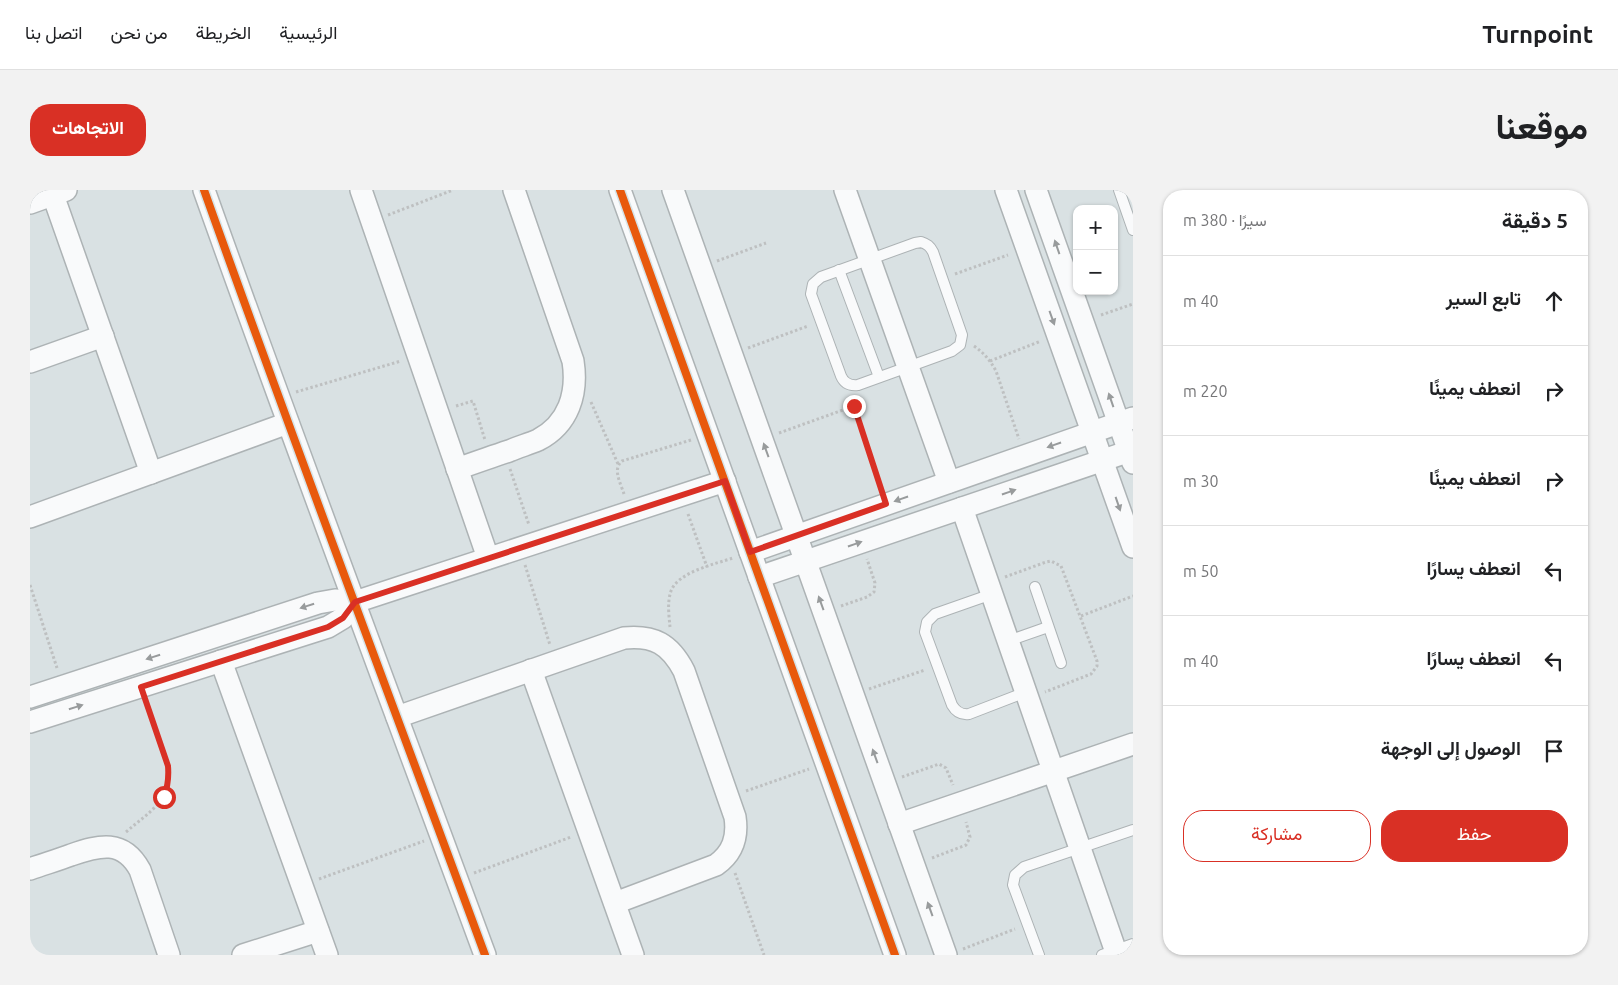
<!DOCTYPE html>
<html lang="ar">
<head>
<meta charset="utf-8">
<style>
  body { margin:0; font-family:Ubuntu,Vazirmatn,sans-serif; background:#f2f2f2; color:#202124; direction:rtl }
  .controls { position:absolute; right:15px; top:15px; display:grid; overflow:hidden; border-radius:10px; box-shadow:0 1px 4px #0004 }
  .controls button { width:45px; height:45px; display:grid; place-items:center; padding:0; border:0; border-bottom:1px solid #e0e0e0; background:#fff; color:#202124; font:25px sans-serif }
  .stop { position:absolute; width:15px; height:15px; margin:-11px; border:4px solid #d93025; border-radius:50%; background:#fff }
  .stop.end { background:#d93025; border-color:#fff; box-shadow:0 1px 5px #0008 }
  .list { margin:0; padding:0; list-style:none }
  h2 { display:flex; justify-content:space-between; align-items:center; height:65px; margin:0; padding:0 20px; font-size:21px }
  h2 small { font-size:16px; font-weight:400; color:#757577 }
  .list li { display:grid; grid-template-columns:32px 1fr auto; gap:15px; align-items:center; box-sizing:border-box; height:90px; padding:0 20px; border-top:1px solid #e0e0e0 }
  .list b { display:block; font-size:19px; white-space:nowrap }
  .list em { font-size:16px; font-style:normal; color:#757577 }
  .actions { display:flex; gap:10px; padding:15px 20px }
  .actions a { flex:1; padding:11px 0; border:1px solid #d93025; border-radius:20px; text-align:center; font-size:18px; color:#d93025 }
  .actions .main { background:#d93025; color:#fff }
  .icon { flex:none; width:28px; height:28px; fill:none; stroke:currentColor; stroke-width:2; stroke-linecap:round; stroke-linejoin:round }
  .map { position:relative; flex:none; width:1103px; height:765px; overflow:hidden; direction:ltr; border-radius:20px }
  header { display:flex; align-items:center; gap:30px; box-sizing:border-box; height:70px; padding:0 25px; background:#fff; border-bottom:1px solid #e0e0e0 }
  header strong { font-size:24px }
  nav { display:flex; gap:28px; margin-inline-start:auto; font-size:18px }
  .intro { display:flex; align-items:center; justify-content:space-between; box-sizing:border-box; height:120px; padding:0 30px }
  h1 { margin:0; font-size:35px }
  .button { padding:12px 22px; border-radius:20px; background:#d93025; color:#fff; font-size:18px; font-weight:700 }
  main { display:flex; gap:30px; padding:0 30px }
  aside { flex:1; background:#fff; border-radius:20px; box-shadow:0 1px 4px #0004 }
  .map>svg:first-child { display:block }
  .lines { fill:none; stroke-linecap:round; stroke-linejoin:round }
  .lane-casing { stroke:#adb3b5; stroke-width:12 }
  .street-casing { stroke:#adb3b5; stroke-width:24 }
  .path { stroke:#bec0c1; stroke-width:3; stroke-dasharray:2.5 2.5; stroke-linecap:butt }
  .lane { stroke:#f9fafb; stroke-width:10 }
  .street { stroke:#f9fafb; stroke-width:21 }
  .cycleway-casing { stroke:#d5e3e7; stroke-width:11 }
  .cycleway { stroke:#e8590c; stroke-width:8 }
  .oneway { fill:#989b9c }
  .route { stroke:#d93025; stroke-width:6 }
</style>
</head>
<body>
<header>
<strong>Turnpoint</strong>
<nav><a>الرئيسية</a><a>الخريطة</a><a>من نحن</a><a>اتصل بنا</a></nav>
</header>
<div class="intro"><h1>موقعنا</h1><a class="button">الاتجاهات</a></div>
<main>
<aside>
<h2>5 دقيقة<small>سيرًا · 380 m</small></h2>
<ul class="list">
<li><svg class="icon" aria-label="ahead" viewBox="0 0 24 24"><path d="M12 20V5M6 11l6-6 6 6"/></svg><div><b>تابع السير</b></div><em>40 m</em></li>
<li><svg class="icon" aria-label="right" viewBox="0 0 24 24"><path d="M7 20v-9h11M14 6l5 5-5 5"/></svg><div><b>انعطف يمينًا</b></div><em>220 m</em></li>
<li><svg class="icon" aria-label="right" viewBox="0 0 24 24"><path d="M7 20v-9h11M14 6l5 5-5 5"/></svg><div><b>انعطف يمينًا</b></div><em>30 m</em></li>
<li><svg class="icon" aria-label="left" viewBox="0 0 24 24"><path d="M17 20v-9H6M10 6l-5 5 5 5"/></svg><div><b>انعطف يسارًا</b></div><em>50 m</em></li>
<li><svg class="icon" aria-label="left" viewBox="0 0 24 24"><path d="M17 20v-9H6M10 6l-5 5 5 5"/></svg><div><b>انعطف يسارًا</b></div><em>40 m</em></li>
<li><svg class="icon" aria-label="arrive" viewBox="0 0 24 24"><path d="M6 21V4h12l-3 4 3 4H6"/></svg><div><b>الوصول إلى الوجهة</b></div></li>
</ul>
<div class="actions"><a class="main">حفظ</a><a>مشاركة</a></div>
</aside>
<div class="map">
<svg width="1103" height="765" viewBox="0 0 1103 765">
  <rect width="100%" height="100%" fill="#d9e1e3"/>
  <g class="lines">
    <defs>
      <g id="lane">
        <polyline points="1089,0 1103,40"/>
        <path d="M891,52C897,54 900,56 903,62L932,145L930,155L922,161L828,195C820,196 814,193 811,186L781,104L783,94L791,87L885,53Z"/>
        <polyline points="809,80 849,187"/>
        <polyline points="1005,397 1031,473"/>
        <path d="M962,404L905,424L897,432L895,442L922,515C926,522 931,525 939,524L996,502"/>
        <polyline points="978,451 1018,437"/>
        <polyline points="1009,765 983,695 985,685 994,677 1103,640"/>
        <polyline points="1072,765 1103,754"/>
      </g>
      <g id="street">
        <path d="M174,0C265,256 361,510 455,765"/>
        <polyline points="331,0 458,368"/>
        <polyline points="590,0 865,765"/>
        <polyline points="643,0 916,765"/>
        <polyline points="815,0 919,292"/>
        <polyline points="976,0 1103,357"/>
        <polyline points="1006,0 1103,273"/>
        <polyline points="23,5 121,283"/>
        <polyline points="0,13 36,0"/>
        <polyline points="0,172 73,146"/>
        <path d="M427,279C444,273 461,267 479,261C488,257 499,254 508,250C539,234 548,203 543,171L484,0"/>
        <polyline points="932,318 1087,765"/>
        <polyline points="0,327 258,233"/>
        <polyline points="720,362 1103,228"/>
        <polyline points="729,387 1103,260"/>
        <polyline points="191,471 297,765"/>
        <polyline points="501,480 603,765"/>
        <polyline points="0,507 288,413 305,410 325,412 695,291"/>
        <path d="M367,527L594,448C624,445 640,454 654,481L705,627C708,647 703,663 686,675L585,713"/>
        <polyline points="0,532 298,437 313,428 325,412"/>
        <polyline points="869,634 1103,554"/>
        <path d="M0,679C14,674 28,670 41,665C70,655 93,649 110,680L139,765"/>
        <polyline points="213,765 288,741"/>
      </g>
    </defs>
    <use href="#lane" class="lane-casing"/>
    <use href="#street" class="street-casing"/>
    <g class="path">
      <polyline points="358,25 423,0"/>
      <polyline points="687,71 736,53"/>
      <polyline points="925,84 978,65"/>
      <polyline points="1071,125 1103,114"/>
      <path d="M944,156C954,163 960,170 966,181L989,249"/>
      <polyline points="718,158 778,136"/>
      <polyline points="960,171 1011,151"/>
      <polyline points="266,202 371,171"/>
      <polyline points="822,209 850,296"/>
      <polyline points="561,212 588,274"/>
      <polyline points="426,216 443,211 455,250"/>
      <polyline points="749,243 824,216"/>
      <polyline points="480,279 499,335"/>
      <path d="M594,304C591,294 582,279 592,271L661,250"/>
      <polyline points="658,324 677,377"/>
      <polyline points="495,375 520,455"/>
      <polyline points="975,387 1016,372 1021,371 1031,376 1067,471 1067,476 1061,484 1015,502"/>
      <polyline points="0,395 27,478"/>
      <polyline points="811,416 837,407 844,402 845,393 837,369"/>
      <polyline points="1051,426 1103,406"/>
      <path d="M640,437C639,426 637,412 641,401C648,382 685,374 703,368"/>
      <polyline points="839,499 895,480"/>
      <polyline points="872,587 909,574 916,578 923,595"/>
      <polyline points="716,601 779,579"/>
      <path d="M96,642C120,621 141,612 138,576L117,514"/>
      <polyline points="902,668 936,655 940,647 936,632"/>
      <polyline points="444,683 541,647"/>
      <polyline points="705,683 734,765"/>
      <polyline points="289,689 394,651"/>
      <polyline points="933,759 985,739"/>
    </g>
    <use href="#lane" class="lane"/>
    <use href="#street" class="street"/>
    <defs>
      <g id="cycleway">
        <path d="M174,0C265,256 361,510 455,765"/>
        <polyline points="590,0 865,765"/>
      </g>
    </defs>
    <use href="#cycleway" class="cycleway-casing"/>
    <use href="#cycleway" class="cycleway"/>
  </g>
  <defs><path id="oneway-solid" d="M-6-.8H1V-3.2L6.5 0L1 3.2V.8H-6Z" transform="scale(1.25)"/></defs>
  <g class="oneway">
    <use href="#oneway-solid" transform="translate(1027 57) rotate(-109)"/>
    <use href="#oneway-solid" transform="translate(1022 128) rotate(70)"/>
    <use href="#oneway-solid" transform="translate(1081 210) rotate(-109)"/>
    <use href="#oneway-solid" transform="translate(1024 255) rotate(161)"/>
    <use href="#oneway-solid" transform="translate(736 260) rotate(-110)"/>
    <use href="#oneway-solid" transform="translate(979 302) rotate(-19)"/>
    <use href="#oneway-solid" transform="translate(871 309) rotate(161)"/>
    <use href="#oneway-solid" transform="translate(1088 314) rotate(71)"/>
    <use href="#oneway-solid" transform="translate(825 354) rotate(-19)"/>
    <use href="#oneway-solid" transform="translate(791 413) rotate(-110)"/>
    <use href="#oneway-solid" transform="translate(277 416) rotate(162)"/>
    <use href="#oneway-solid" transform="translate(123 467) rotate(162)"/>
    <use href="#oneway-solid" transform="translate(46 517) rotate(-18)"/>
    <use href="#oneway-solid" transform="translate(845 566) rotate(-110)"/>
    <use href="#oneway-solid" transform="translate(900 719) rotate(-110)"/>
  </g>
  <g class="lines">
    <path class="route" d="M134,607C138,596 139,588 138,576L111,497L298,437L313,428L325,412L695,291L720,362L856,314L824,216"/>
  </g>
</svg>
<div class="controls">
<button>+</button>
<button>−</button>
</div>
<div class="stop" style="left:134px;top:607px"></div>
<div class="stop end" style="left:824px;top:216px"></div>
</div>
</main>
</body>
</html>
